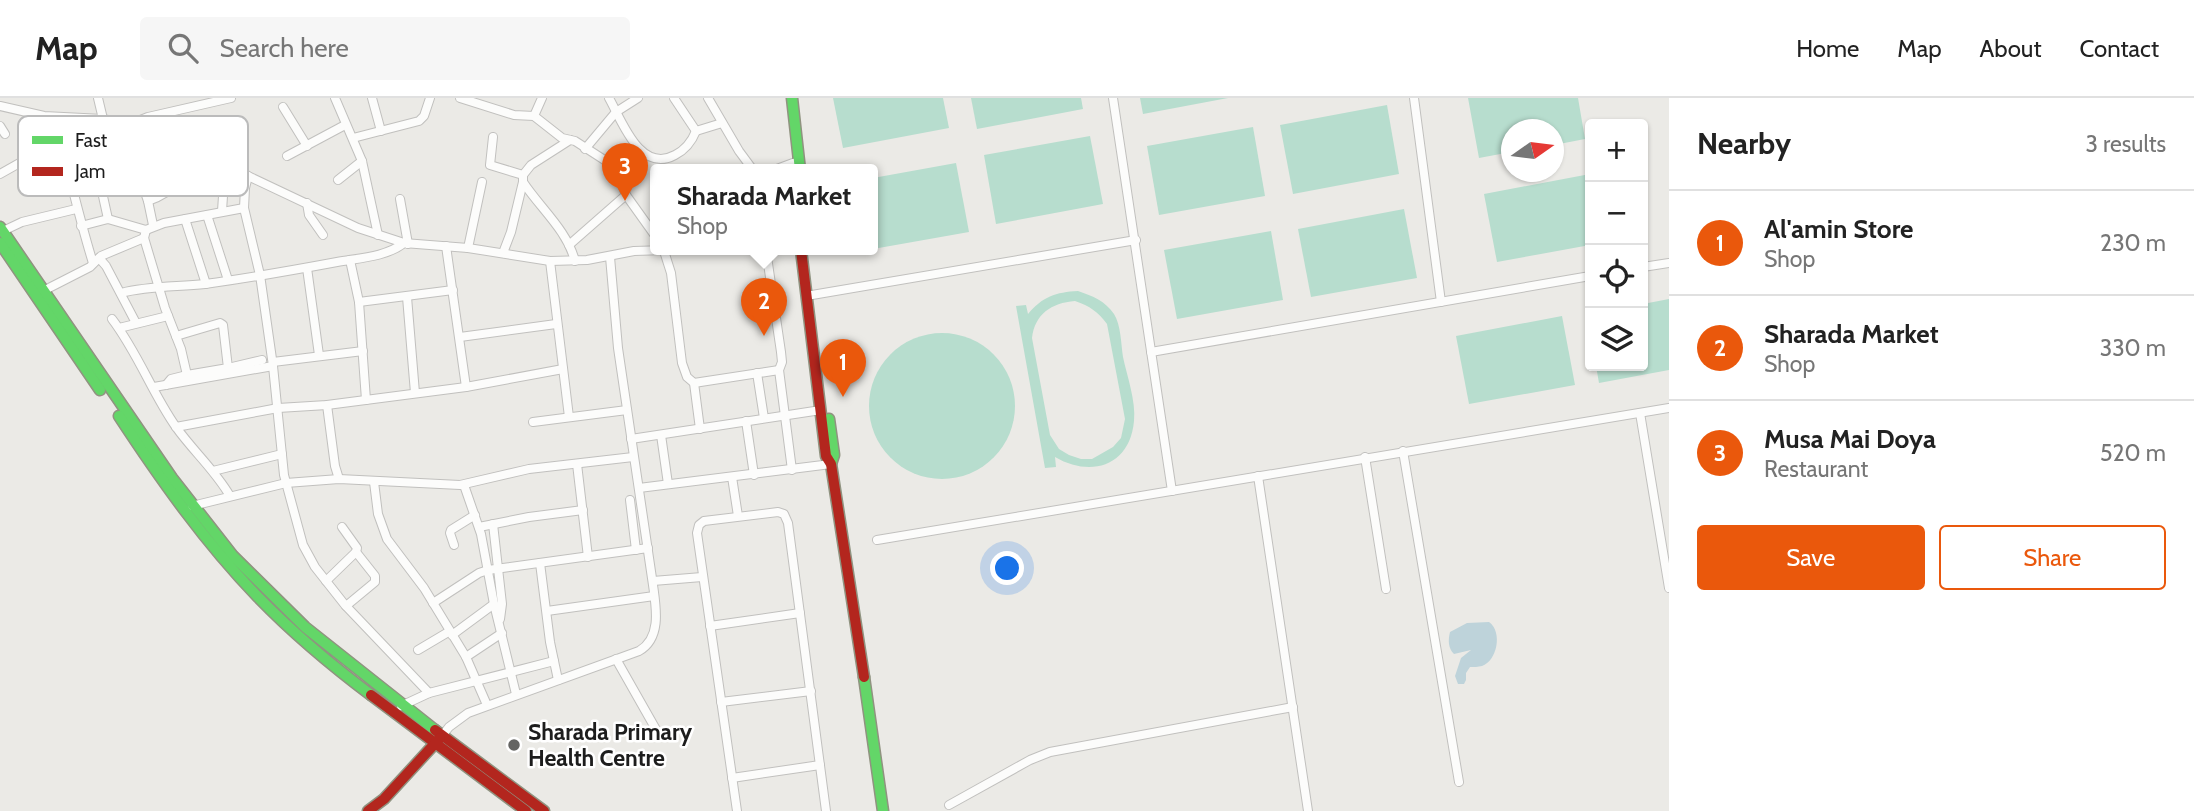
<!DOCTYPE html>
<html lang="en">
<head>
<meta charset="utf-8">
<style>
  body { margin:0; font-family:Cabin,sans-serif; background:#f6f6f6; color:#222 }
  .controls { position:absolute; right:21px; top:21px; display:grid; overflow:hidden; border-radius:7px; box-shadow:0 2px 5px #0004 }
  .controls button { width:63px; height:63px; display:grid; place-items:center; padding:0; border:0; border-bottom:2px solid #e0e0e0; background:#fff; color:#222; font:35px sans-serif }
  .compass { position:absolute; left:1501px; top:21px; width:63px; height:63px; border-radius:50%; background:#fff; box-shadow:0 2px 5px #0004; rotate:76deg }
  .you { position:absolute; left:1008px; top:471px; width:24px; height:24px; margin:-18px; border:5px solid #fff; border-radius:50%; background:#1a73e8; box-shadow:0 0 0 10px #1a73e833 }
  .badge { display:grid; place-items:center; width:46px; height:46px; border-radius:50%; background:#ea580c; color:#fff; font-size:23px; font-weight:700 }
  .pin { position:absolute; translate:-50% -58px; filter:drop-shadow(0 2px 4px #0008) }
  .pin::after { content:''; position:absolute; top:37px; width:24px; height:21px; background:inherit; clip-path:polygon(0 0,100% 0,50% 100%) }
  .popup { position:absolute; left:650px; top:66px; width:228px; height:91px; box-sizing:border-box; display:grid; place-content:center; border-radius:7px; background:#fff; filter:drop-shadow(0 2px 5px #0005); font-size:23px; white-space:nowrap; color:#767676 }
  .popup b { font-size:26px; color:#222 }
  .popup::after { content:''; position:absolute; left:50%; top:100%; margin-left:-14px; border:14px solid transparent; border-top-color:#fff }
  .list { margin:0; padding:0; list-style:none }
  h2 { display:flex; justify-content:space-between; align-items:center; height:91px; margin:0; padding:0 28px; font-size:30px }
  h2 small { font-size:23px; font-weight:400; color:#767676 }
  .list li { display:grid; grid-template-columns:46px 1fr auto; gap:21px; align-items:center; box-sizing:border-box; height:105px; padding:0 28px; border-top:2px solid #e0e0e0 }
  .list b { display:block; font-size:26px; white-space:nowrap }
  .list p { margin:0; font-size:23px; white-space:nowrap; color:#767676 }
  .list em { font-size:23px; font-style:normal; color:#767676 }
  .actions { display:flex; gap:14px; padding:21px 28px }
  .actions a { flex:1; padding:16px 0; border:2px solid #ea580c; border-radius:7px; text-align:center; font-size:24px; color:#ea580c }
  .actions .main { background:#ea580c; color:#fff }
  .icon { flex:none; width:38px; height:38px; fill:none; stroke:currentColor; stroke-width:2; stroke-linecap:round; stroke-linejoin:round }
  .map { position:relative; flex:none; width:1669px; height:713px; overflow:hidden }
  header { display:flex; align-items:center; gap:42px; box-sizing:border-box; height:98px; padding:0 35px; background:#fff; border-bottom:2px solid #e0e0e0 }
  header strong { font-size:33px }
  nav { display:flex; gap:38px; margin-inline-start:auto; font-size:24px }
  .search { width:490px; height:63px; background:#f6f6f6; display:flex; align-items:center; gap:18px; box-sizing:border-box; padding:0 24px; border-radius:7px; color:#767676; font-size:26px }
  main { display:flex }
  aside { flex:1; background:#fff }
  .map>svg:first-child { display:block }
  .pitch { fill:#b7ddce; fill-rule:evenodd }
  .water { fill:#bed3da }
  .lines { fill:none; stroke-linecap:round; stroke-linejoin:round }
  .street-casing { stroke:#c1c0be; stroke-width:10 }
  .fast-casing { stroke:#909380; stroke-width:13 }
  .jam-casing { stroke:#909380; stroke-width:13 }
  .street { stroke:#fcfcfb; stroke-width:8 }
  .fast { stroke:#63d668; stroke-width:10 }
  .jam { stroke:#b3261e; stroke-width:10 }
  .poi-dot { fill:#656563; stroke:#fff; stroke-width:2.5 }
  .labels { text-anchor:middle; stroke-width:5; stroke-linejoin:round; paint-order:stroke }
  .poi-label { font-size:23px; font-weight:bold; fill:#1d1d1d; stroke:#fff; text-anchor:start }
  .key { fill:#fff; stroke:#bbb; stroke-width:2 }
  .key-label { font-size:19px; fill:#1d1d1d }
</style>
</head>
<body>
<header>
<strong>Map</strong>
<div class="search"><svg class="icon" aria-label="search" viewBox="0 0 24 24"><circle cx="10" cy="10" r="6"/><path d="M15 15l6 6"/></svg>Search here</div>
<nav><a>Home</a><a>Map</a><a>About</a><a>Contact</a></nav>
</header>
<main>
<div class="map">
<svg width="1669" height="713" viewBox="0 0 1669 713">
  <rect width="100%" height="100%" fill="#ebeae6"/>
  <g class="pitch">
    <polygon points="833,0 943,0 949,30 843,50"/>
    <polygon points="971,0 1081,0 1083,11 977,31"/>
    <polygon points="1140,0 1228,0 1143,16"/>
    <polygon points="1468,0 1578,0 1585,41 1554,47 1554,32 1512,32 1511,54 1479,60"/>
    <polygon points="1387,7 1399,76 1293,96 1280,27"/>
    <polygon points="1253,29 1265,98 1159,117 1147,48"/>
    <polygon points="1090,38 1103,106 996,126 984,57"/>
    <polygon points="956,65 969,134 873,151 873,80"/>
    <polygon points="1590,76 1590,147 1497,164 1484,96"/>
    <polygon points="1404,111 1417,180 1311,199 1298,131"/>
    <polygon points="1271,133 1283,202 1177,221 1164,152"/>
    <path d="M1078,193C1093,198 1105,203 1114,216C1121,227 1121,246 1123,259C1127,278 1136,303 1134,323C1130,368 1091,380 1055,359L1056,369L1045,370L1016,208L1026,207L1028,216C1042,199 1056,194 1078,193ZM1075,203C1090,208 1098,214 1107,226L1125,321L1121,340L1113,349L1092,361H1081L1069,357L1059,351L1050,337L1032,240C1035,216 1051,205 1075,203Z"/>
    <polygon points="1669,201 1669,272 1599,285 1596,268 1643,268 1643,206"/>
    <polygon points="1562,218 1575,287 1469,306 1456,238"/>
    <circle cx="942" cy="308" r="73"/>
  </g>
  <path class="water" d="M1489,524C1503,534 1497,563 1482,568C1478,569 1474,569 1470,569L1466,575V582L1464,586H1458L1455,578L1461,560L1471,552L1454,556C1448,550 1448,542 1450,534L1467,525Z"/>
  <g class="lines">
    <defs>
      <g id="street">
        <polyline points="98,0 103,21"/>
        <polyline points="335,0 362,63 378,137"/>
        <polyline points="372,0 381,33"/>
        <polyline points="460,0 514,17 534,18 562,40 575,43 606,63 619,78 626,97 656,139"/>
        <path d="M609,0C622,23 640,76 675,57C685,52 692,43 696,33"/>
        <polyline points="674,0 696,33 722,25"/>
        <polyline points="708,0 739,53 753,72"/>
        <polyline points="1113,0 1172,393"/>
        <polyline points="1414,0 1441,204"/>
        <polyline points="0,8 44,18 103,21 121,25 200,49 227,62 248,78 358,130 404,145 468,150 550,163 587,162 634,153 667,152"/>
        <polyline points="283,9 307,48"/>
        <polyline points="534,18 542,0"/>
        <path d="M54,20C68,69 78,117 93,165"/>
        <polyline points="86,21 108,121"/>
        <polyline points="121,25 148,103 153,127"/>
        <polyline points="128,27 148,19 231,0"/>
        <polyline points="0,28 5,36"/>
        <path d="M493,39L490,67L523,77V84C540,110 567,132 575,163"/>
        <polyline points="353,40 419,23 424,18 430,0"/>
        <polyline points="585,51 616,14 638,0"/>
        <polyline points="287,58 345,27"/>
        <polyline points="774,72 793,65"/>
        <polyline points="0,76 39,54 32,17"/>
        <polyline points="523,77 531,67 570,42"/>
        <polyline points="248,78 245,90 244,110 260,177 273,268 284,377 303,447 315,469 345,507 429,595"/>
        <polyline points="338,82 362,63"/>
        <polyline points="400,101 408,146"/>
        <path d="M148,103C176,94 188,74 200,49"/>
        <polyline points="307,105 309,117 323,137"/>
        <polyline points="222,113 224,83 231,65"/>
        <polyline points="207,117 228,182"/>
        <polyline points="185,121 206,186"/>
        <polyline points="81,128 108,121 146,132 164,125 244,110"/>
        <polyline points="146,132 144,140 165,210 181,251 187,277 171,281 166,287"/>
        <polyline points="3,133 22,124 76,111"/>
        <polyline points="569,147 626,97"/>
        <polyline points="446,148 466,289"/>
        <polyline points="468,150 482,84"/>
        <polyline points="766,152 781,254 782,264 779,272 792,372"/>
        <polyline points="664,153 671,175 682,265 687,279 694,285 700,331"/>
        <polyline points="503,155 511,134 523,84"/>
        <polyline points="99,160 106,168 136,225"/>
        <polyline points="350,162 359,204 366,302"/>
        <polyline points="550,163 569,319"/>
        <polyline points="1643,169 1669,165"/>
        <polyline points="307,170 319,257"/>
        <polyline points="43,193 90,169 101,158 144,140"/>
        <path d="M121,195C148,188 177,189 205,186C249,180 294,172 337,164C359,160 386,159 404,145"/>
        <polyline points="812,197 1136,142"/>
        <polyline points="407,199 415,295"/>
        <polyline points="359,204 453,192"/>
        <path d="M112,221C138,255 152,295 176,329C193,353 215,372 230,398"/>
        <polyline points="119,230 168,218"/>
        <polyline points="176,238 220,225 223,227 228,270 187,277"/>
        <polyline points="460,239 556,226"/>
        <polyline points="1151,254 1590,178"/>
        <polyline points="273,264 363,253"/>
        <polyline points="228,270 262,262"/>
        <polyline points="757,275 764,320"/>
        <polyline points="694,285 779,272"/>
        <polyline points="154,289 273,268"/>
        <polyline points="327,307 335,368 339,381"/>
        <polyline points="1640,315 1669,490"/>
        <polyline points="746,323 754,377"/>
        <polyline points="533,324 627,312"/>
        <polyline points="176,329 278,310 327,307 466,289 563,271"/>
        <polyline points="661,337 668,386"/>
        <polyline points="631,341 821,312"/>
        <polyline points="1403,353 1459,684"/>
        <polyline points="1365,359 1386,491"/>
        <polyline points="577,366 588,459"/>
        <polyline points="213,373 282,356"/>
        <polyline points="1258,378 1308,713"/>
        <polyline points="732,379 738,418"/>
        <polyline points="374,384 378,416 387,441 424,490 466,559 487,607"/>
        <polyline points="464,387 481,436 494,506 516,596"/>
        <polyline points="639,390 831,366"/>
        <polyline points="630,402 636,452"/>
        <polyline points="192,408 286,385 339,381 460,387 529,371 633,359"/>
        <polyline points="493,426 502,506 500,521"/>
        <polyline points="479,429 529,419 583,412"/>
        <polyline points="877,442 1669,310"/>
        <polyline points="454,447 450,435 451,432 475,417"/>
        <polyline points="540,465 550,544 558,582"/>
        <polyline points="326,483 356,454 357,450 342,429"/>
        <polyline points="653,483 702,479"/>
        <polyline points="433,505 479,475 488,472 648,450"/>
        <polyline points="346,508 375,484 375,478 356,454"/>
        <polyline points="547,513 654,498"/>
        <polyline points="710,528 800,515"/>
        <polyline points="452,537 494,506"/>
        <polyline points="418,552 450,533"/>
        <polyline points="466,559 502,535"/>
        <polyline points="616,561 658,635"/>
        <polyline points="721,604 811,593"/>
        <polyline points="401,608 429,595 554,563"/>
        <path d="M442,638L449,629L468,615L639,553C662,540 656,509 653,487L618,250L610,159"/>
        <polyline points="732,680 820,667"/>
        <polyline points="949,707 1030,662 1050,654 1293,609"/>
        <polyline points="737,713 697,435 699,427 704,423 778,414 784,416 788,425 826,713"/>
      </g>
      <g id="fast">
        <polyline points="792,0 800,72"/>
        <polyline points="0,129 172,380 233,458 305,529 435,632"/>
        <polyline points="0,145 100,292"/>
        <path d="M119,318C161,382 205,444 258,499C293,535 331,567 371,597"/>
        <polyline points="829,321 834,357 831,366"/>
        <polyline points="864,579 883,713"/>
      </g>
      <g id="jam">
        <polyline points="801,152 826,358 831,366 864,579"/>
        <polyline points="371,597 526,713"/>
        <polyline points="435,632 544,713"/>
        <polyline points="368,713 384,701 440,640"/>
      </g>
    </defs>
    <use href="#street" class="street-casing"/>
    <use href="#fast" class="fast-casing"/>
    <use href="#jam" class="jam-casing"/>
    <use href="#street" class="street"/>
    <use href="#fast" class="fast"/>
    <use href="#jam" class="jam"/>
  </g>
  <circle class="poi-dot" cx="514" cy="647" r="7"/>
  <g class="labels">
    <g class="poi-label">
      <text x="528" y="642">Sharada Primary<tspan x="528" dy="26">Health Centre</tspan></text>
    </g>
  </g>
  <rect x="18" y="18" width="230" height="80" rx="10" class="key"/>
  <rect x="32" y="38" width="31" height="8" fill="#63d668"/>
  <rect x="32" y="69" width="31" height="9" fill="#b3261e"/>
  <g class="key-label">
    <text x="75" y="49">Fast</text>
    <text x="75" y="80">Jam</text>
  </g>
</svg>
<div class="controls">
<button>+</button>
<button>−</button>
<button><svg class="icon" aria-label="locate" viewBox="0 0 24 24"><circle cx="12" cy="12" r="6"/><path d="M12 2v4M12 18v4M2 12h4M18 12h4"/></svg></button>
<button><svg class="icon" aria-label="layers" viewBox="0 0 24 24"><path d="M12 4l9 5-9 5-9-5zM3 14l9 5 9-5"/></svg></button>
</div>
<svg class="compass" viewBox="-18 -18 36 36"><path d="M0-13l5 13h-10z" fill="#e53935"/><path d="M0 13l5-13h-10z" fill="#767676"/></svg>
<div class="you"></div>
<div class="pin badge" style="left:843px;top:299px">1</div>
<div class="pin badge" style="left:764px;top:238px">2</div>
<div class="popup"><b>Sharada Market</b>Shop</div>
<div class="pin badge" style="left:625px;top:103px">3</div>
</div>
<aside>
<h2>Nearby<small>3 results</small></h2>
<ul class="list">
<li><span class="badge">1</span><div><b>Al'amin Store</b><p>Shop</p></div><em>230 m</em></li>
<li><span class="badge">2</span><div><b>Sharada Market</b><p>Shop</p></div><em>330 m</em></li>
<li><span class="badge">3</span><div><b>Musa Mai Doya</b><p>Restaurant</p></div><em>520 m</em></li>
</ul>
<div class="actions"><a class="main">Save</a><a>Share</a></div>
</aside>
</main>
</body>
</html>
